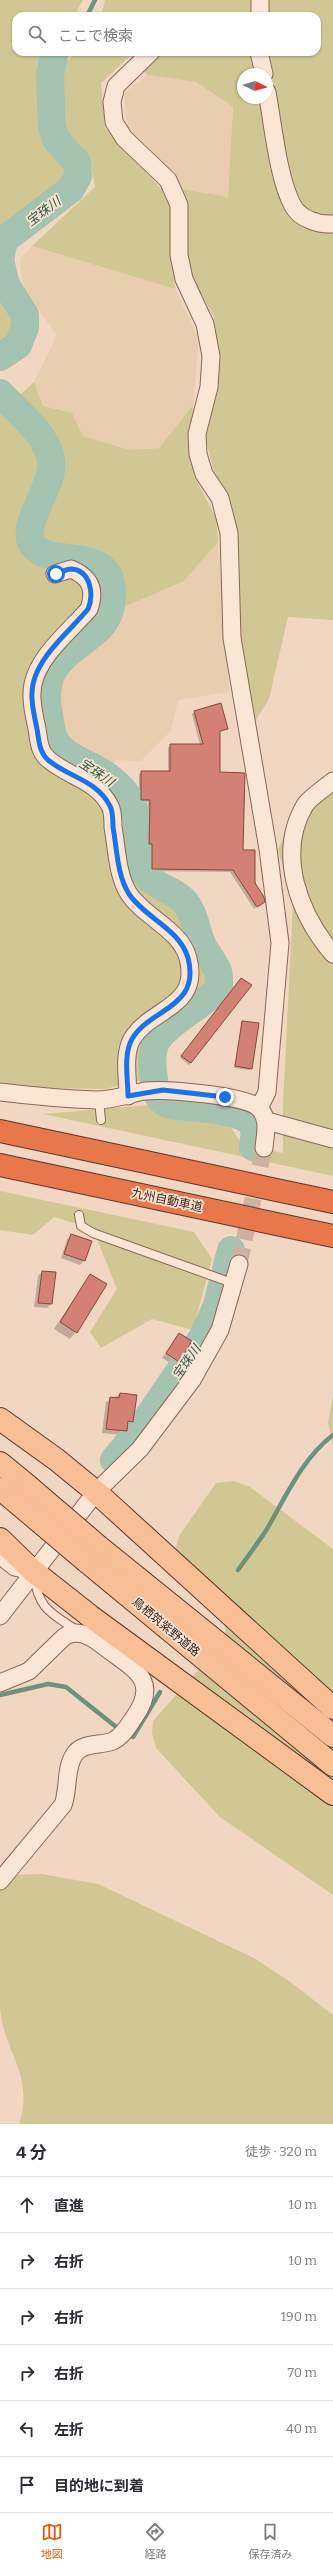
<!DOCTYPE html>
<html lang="ja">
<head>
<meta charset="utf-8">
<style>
  body { margin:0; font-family:Bitter,"Noto Sans JP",serif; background:#f7f7f7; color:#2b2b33 }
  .compass { position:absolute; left:237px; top:68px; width:36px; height:36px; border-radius:50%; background:#fff; box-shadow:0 1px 3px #0004; rotate:95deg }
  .stop { position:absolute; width:12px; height:12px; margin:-9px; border:3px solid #1a73e8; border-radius:50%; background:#fff }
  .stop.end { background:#1a73e8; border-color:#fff; box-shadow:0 1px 4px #0008 }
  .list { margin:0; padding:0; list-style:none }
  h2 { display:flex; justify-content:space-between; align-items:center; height:52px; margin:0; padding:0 16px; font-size:17px }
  h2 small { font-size:13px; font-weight:400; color:#7c7c81 }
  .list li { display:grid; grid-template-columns:26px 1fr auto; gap:12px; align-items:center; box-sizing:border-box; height:56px; padding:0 16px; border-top:1px solid #e1e1e2 }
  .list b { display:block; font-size:15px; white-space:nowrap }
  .list em { font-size:13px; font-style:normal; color:#7c7c81 }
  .icon { flex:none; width:22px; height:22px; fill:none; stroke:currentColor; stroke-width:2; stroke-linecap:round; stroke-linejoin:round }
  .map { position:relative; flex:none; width:333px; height:2124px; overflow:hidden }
  .search { position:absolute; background:#fff; box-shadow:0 1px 3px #0004; left:12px; right:12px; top:12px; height:44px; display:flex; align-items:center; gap:10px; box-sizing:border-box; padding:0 14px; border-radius:12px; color:#7c7c81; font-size:15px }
  .sheet { height:388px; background:#fff }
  nav { display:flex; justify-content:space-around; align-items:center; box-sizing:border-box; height:56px; border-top:1px solid #e1e1e2; background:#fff; font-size:11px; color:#7c7c81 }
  nav a { display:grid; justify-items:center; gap:2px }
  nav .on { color:#ea580c }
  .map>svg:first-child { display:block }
  .farmland { fill:#e8ceae }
  .green { fill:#d1c794; fill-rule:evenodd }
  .shadow { fill:#0003 }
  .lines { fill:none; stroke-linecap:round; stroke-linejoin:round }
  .stream { stroke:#6a927d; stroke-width:4.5 }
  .river { stroke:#a4c3b1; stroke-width:28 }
  .building { fill:#d38174; stroke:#8e453b }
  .street-tunnel { stroke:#cdb2a0; stroke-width:17; stroke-dasharray:17 8; stroke-linecap:butt }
  .lane-casing { stroke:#8d6557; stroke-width:10 }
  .street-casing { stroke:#8d6557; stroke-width:19 }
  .primary-casing { stroke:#5a342c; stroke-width:24 }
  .highway-casing { stroke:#5a342c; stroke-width:24 }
  .lane { stroke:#fbe5d5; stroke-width:8 }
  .street { stroke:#fbe5d5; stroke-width:17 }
  .primary { stroke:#f8be96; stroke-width:22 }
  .highway { stroke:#e8774b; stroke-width:22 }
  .primary-bridge-casing { stroke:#5a342c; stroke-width:24; stroke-linecap:butt }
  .primary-bridge { stroke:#f8be96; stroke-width:22 }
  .route { stroke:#1a73e8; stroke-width:5 }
  .labels { text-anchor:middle; stroke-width:3.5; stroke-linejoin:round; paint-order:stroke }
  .street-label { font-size:12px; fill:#3b231c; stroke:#f8e2d1 }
  .water-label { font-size:13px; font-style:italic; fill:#2a5c4b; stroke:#f8e2d1 }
</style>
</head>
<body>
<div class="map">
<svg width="333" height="2124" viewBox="0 0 333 2124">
  <rect width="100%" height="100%" fill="#f1d6c1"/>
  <g class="farmland">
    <polygon points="148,75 196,82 233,107 228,197 182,189 128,128 124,93"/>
    <polygon points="32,246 175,289 199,339 193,405 159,448 130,450 83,436 72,413 43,406 34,382 57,335 24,290 20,259"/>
    <polygon points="218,542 229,692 178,700 171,731 141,761 115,760 114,770 60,740 52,696 61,670 109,633 124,607 184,581"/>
  </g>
  <g class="green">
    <polygon points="0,0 83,0 74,16 16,16 16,52 44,52 42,55 44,141 65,163 63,188 0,230"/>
    <path d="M105,0H333V620L288,617L269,699L252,726L240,641L232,509L213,468L205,436L219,367L214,317L188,270L182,189L228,197L233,107L196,82L148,75L130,56L101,83L105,128L170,198L175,289L32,246L95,187L90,161L66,130L63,65L76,52H317V16H101ZM243,74H267V98H243Z"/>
    <polygon points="0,291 16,312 14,336 0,346"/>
    <polygon points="34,382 43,406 72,413 83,436 130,450 159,448 193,405 189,450 195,478 216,518 218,542 184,581 124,607 116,563 80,547 49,545 38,528 59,468 48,437 16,399"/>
    <polygon points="0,405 29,433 46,471 21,529 25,545 42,561 78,565 92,571 101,584 103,606 97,623 53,659 41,685 49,739 60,754 114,789 127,815 134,869 149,887 181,910 193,950 207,970 205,993 151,1036 146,1079 105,1089 18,1087 0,1081"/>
    <polygon points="333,774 333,1176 43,1114 150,1105 229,1125 242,1144 283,1153 283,1105 293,902 278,850 300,798"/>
    <polygon points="0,1191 194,1232 212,1259 193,1330 152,1319 101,1348 90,1332 117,1289 93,1229 54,1217 33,1235 0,1230"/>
    <polygon points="333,1395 333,1444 328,1423"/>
    <polygon points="234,1481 250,1487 333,1549 333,1895 220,1817 156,1748 152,1733 153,1721 224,1641 226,1629 218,1614 174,1557 179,1536 216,1483"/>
    <path d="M42,1874L98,1884L254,1958L289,1981L333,2015V2124H19C35,2076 4,2052 0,2009C0,1970 0,1929 0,1890L13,1875Z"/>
  </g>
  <g class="shadow">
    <polygon points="194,712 227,728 219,733 219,773 242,851 264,902 254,909 230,872 150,871 150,846 147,846 148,802 139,802 139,774 142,772 168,772 168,748 171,745 200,745 192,714"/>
    <polygon points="239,981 191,1063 189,1065 180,1058"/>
    <polygon points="243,1022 251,1068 249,1070 234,1068"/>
    <polygon points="72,1235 84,1260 80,1265 61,1258 67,1239"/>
    <polygon points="42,1272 51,1304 47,1308 34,1307 38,1276"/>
    <polygon points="90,1275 76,1332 70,1339 54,1329"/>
    <polygon points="179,1334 178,1361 174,1365 162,1358"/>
    <polygon points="120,1394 132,1422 127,1426 122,1435 102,1433 106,1402"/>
  </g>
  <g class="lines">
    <g class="stream">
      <polyline points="87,16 95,0"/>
      <path d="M238,1570C248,1556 258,1543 267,1529C286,1496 302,1459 333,1435"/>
      <polyline points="0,1695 48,1684 66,1687 120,1730"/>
      <polyline points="127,1733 133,1737 160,1692"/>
    </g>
    <g class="river">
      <polyline points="0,357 18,345 25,327 25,315 6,285 0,260 4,240 71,189 78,176 77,162 57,141 52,128 50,74 55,52"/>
      <path d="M0,393C17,411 47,434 51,460C56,484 20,523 32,544C50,572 121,538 111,605C105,649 34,644 49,715C50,722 51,731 54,738C62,757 91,764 106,775C113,780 121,787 126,794C142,813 135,841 141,864C147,887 169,886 183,900C195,912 196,932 203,946C207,954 213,961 217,969C220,975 219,982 219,988C203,1006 166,1023 156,1042C151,1051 152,1069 154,1079C155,1092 157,1099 169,1105C188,1108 238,1108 251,1123C256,1129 254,1139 253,1147"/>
      <polyline points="114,1460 140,1429 204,1335 217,1305 231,1250"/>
    </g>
  </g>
  <g class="building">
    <polygon points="221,703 228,729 220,731 220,772 245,773 243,850 255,850 255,883 264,897 265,902 257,907 233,870 152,869 152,844 149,844 150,800 141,800 141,771 170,771 170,744 203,744 194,711"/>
    <polygon points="241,978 252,985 191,1063 181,1056"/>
    <polygon points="242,1021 259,1023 252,1069 235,1066"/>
    <polygon points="71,1234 92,1241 85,1261 64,1254"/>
    <polygon points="42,1271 56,1272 52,1304 38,1303"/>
    <polygon points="90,1274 107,1284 77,1333 60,1322"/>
    <polygon points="179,1333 192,1341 179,1362 166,1353"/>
    <polygon points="120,1393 137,1395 133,1422 128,1421 127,1431 106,1429 110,1397 119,1398"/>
  </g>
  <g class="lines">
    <polyline class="street-tunnel" points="239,1264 264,1148"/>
    <defs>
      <g id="lane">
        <polyline points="99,1100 101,1120"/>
        <polyline points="79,1215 81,1226 93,1233 235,1284"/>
        <path d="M34,1576C39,1611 52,1613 79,1632"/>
      </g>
      <g id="street">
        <polyline points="260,16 260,0"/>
        <polyline points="151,52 116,86 112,102 114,122 124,138 168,180 179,205 179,255 184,279 205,324 211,356 209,387 197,434 198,454 204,474 220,498 229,533 232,638 268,849 280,943 267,1092 259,1108"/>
        <polyline points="259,52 264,74"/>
        <path d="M267,92C273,124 278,179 293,206C300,219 319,225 333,224"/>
        <path d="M55,574L71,569C90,577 96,589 89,609C70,631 39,655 33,684C30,699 34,714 37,729C39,740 39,752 48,759C68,777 97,780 110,806C113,811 113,820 113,827C117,849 117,875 129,894C145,918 180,929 188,958C201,1008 150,1008 132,1039C123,1055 128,1079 128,1096"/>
        <path d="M333,781C325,788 311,796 305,805C276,854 299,914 333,954"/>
        <path d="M0,1092C32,1096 65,1099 97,1100C114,1100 129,1094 145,1091C165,1089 245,1095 259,1108C270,1119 265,1135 264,1148"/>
        <polyline points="267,1121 333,1139"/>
        <polyline points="0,1555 15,1567 23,1569"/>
        <polyline points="0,1616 96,1492 140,1449 192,1380 220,1330 239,1264"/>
        <path d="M0,1683L29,1671L64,1637C77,1628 91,1636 102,1645C131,1668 161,1678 135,1716C129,1725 123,1736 113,1741C100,1746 82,1742 74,1755C65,1769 69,1789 63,1805L0,1881"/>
      </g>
      <g id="primary">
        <polyline points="0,1419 57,1460 96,1492 333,1708"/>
        <polyline points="0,1463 28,1486"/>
        <polyline points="0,1489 15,1501"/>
        <polyline points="0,1539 33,1571 90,1616 333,1794"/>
        <polyline points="98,1546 333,1736"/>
        <polyline points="86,1561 333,1765"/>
      </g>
      <g id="highway">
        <polyline points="0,1131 333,1202"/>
        <polyline points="0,1165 333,1236"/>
      </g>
    </defs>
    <use href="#lane" class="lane-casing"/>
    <use href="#street" class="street-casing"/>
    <use href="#primary" class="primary-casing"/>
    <use href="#highway" class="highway-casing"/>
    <use href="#lane" class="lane"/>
    <use href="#street" class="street"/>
    <use href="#primary" class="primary"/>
    <use href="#highway" class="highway"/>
    <defs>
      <g id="primary-bridge">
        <polyline points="28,1486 98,1546"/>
        <polyline points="15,1501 86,1561"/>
      </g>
    </defs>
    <use href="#primary-bridge" class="primary-bridge-casing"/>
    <use href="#primary-bridge" class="primary-bridge"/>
  </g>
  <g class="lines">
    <path class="route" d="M56,574C60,573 66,569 71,569C91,570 94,595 88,609C70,631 39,655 33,684C30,699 34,714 37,729C39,740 39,752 48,760C68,777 97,780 110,806C113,811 113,820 113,827C117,849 117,875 129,894C145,918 180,929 188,958C201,1008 150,1008 132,1039C123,1055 128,1079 128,1096L163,1090L225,1097"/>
  </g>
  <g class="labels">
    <g class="street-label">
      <text transform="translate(167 1200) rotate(12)" y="4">九州自動車道</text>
      <text transform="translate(166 1627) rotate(40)" y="4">鳥栖筑紫野道路</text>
    </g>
    <g class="water-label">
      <text transform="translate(43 211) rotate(-37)" y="5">宝珠川</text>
      <text transform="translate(97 772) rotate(34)" y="5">宝珠川</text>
      <text transform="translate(186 1362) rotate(-55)" y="5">宝珠川</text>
    </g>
  </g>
</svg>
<svg class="compass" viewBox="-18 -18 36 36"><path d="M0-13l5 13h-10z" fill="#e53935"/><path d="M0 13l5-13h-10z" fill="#7c7c81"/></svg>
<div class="stop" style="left:56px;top:574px"></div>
<div class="stop end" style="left:225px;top:1097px"></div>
<div class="search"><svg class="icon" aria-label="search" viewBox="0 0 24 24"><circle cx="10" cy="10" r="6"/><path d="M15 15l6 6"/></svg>ここで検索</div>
</div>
<section class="sheet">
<h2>4 分<small>徒歩 · 320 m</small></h2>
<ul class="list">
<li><svg class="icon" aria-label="ahead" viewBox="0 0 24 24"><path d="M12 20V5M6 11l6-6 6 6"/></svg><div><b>直進</b></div><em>10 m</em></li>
<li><svg class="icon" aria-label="right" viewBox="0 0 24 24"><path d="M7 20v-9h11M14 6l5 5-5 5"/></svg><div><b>右折</b></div><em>10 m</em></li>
<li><svg class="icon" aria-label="right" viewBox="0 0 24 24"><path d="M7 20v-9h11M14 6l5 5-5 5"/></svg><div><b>右折</b></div><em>190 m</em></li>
<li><svg class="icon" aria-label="right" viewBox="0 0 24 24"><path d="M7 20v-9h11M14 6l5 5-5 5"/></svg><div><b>右折</b></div><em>70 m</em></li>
<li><svg class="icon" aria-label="left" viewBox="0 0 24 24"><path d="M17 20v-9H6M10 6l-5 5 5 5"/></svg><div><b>左折</b></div><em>40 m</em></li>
<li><svg class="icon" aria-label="arrive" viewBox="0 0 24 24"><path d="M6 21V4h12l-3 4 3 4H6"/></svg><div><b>目的地に到着</b></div></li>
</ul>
</section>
<nav>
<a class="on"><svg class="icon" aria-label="map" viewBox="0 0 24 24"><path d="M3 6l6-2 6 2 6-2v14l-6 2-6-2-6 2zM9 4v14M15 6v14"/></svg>地図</a>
<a><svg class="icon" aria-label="directions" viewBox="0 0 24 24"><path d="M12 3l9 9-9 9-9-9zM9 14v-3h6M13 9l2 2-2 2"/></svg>経路</a>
<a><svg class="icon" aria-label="saved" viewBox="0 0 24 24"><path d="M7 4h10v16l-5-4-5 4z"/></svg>保存済み</a>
</nav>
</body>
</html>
